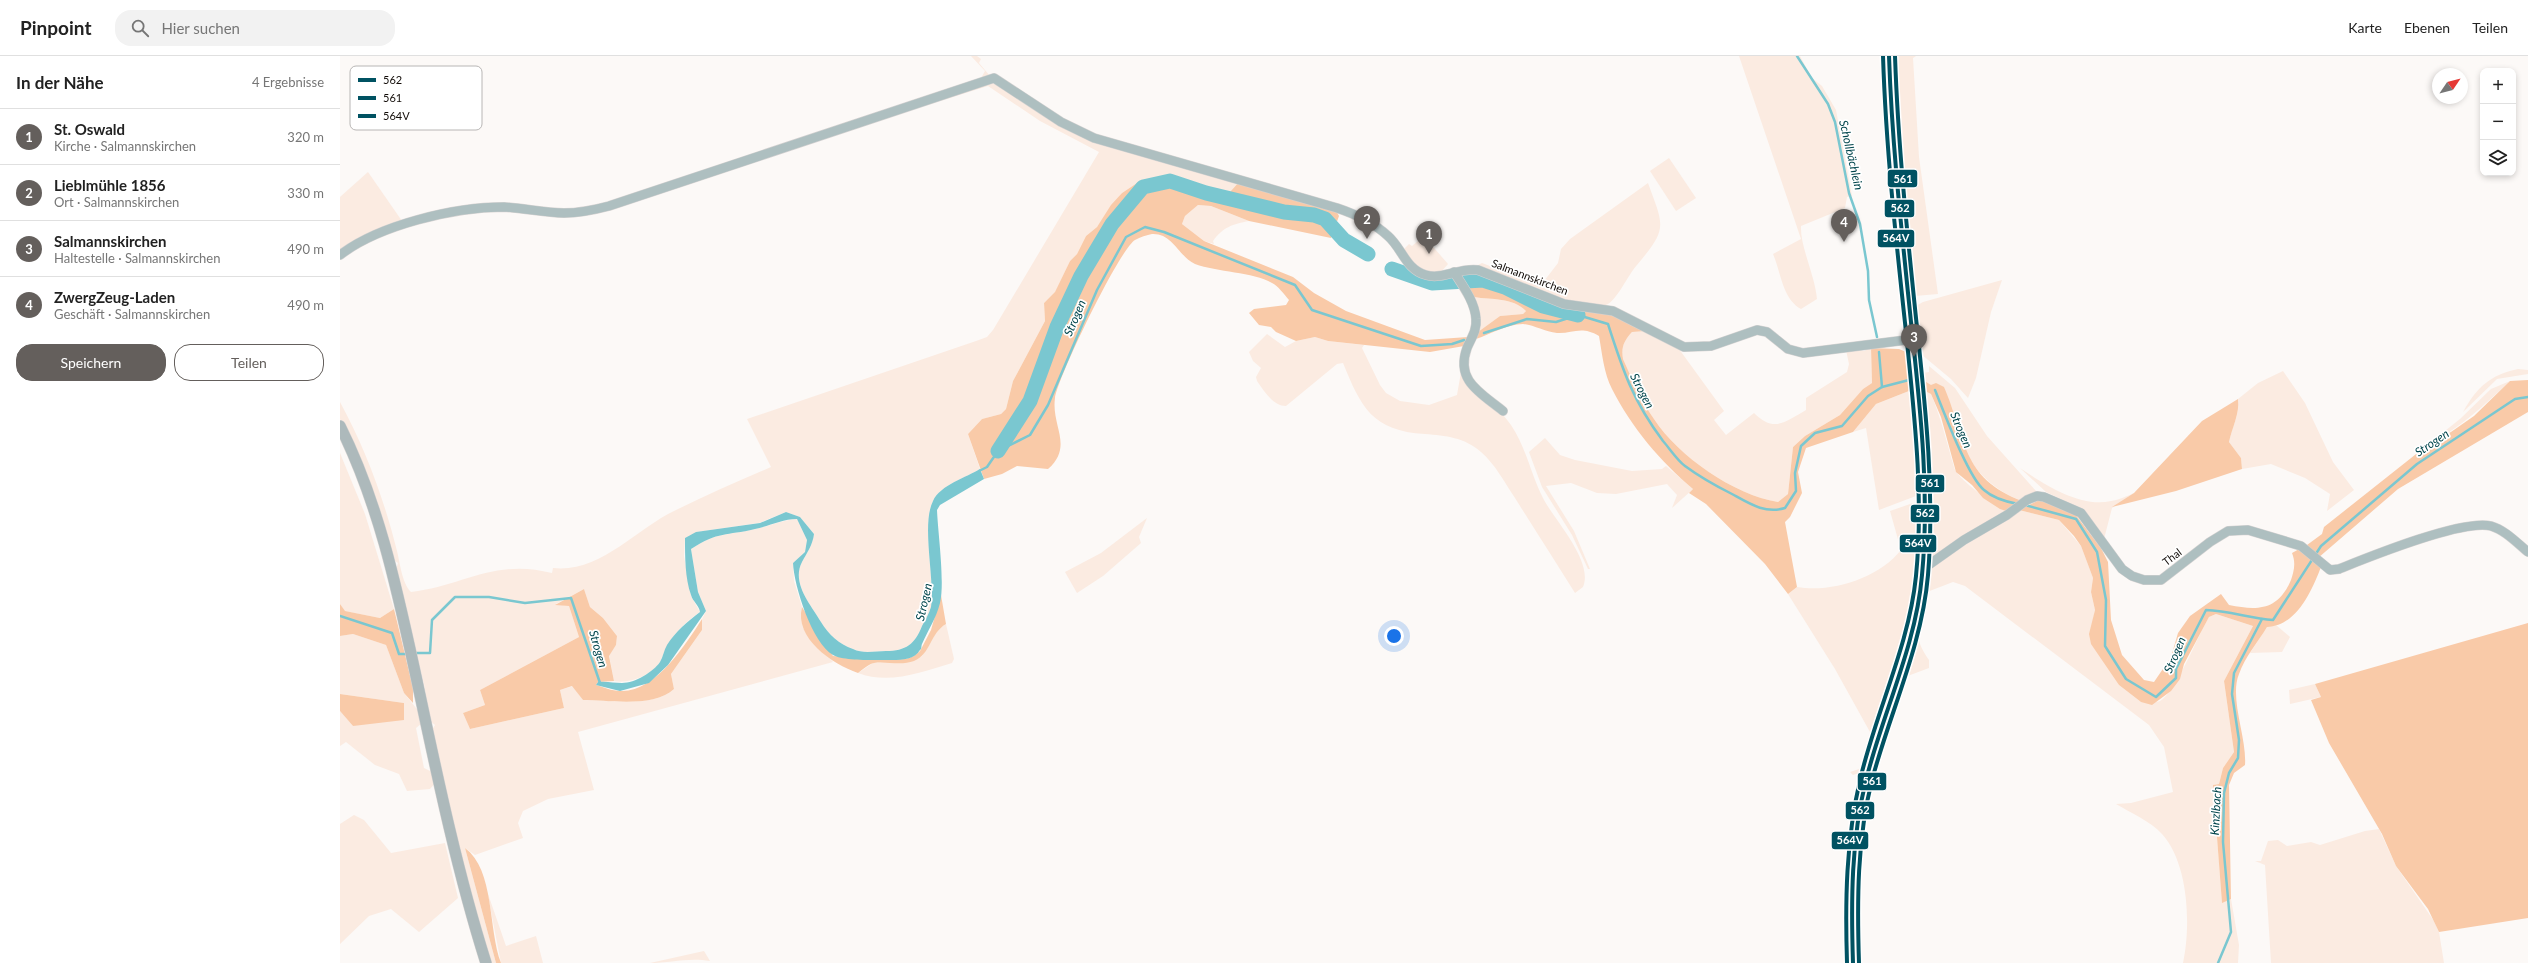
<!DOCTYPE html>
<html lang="de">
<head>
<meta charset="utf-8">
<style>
  body { margin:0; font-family:Lato,sans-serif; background:#f2f2f2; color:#222 }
  .controls { position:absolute; right:12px; top:12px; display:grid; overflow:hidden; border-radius:8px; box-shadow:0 2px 6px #0003 }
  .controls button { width:36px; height:36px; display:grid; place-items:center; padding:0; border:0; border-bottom:1px solid #e0e0e0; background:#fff; color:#222; font:20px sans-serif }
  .compass { position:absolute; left:2092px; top:12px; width:36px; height:36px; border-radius:50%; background:#fff; box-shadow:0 2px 6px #0003; rotate:55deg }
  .you { position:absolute; left:1054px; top:580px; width:14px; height:14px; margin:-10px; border:3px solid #fff; border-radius:50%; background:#1a73e8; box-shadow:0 0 0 6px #1a73e833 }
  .badge { display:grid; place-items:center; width:26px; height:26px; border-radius:50%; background:#645f5c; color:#fff; font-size:13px; font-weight:700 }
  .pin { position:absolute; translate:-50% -33px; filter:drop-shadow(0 1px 2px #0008) }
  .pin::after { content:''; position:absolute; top:21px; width:14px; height:12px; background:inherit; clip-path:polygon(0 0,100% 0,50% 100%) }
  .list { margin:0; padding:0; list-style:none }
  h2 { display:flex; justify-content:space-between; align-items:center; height:52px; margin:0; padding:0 16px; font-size:17px }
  h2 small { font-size:13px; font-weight:400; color:#767676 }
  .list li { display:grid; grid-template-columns:26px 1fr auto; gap:12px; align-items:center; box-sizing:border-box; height:56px; padding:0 16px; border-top:1px solid #e0e0e0 }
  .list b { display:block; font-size:15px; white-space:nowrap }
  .list p { margin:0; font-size:13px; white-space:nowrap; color:#767676 }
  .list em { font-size:13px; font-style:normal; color:#767676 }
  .actions { display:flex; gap:8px; padding:12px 16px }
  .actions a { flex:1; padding:9px 0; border:1px solid #645f5c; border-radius:16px; text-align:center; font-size:14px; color:#645f5c }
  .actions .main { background:#645f5c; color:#fff }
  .icon { flex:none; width:22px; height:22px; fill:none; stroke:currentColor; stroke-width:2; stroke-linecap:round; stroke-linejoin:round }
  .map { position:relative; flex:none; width:2188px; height:907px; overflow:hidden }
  header { display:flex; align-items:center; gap:24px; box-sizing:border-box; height:56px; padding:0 20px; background:#fff; border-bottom:1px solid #e0e0e0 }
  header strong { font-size:19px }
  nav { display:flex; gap:22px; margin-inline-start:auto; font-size:14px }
  .search { width:280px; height:36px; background:#f2f2f2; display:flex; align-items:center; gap:10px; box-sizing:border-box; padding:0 14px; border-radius:16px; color:#767676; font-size:15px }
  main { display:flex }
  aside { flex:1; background:#fff }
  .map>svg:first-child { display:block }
  .green { fill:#fbebe1 }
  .forest { fill:#f9caa8 }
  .water { fill:#7ac7d0 }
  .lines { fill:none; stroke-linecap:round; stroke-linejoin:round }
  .stream { stroke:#7ac7d0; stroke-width:2.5 }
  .river { stroke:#7ac7d0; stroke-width:15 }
  .minor-casing { stroke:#d6d3d2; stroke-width:10 }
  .major-casing { stroke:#d6d3d2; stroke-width:12 }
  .minor { stroke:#aebfc0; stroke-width:9 }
  .major { stroke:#adb9bb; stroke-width:11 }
  .bus-1-casing { stroke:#fff; stroke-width:7 }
  .bus-2-casing { stroke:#fff; stroke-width:7 }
  .bus-3-casing { stroke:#fff; stroke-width:7 }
  .bus-1 { stroke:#005262; stroke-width:4 }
  .bus-2 { stroke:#005262; stroke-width:4 }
  .bus-3 { stroke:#005262; stroke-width:4 }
  .labels { text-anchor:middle; stroke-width:3.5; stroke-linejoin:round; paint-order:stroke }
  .street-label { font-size:11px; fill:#120c08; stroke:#fff }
  .water-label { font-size:12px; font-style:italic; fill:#00454c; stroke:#fff }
  .key { fill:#fff; stroke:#b8b6b5; stroke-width:1 }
  .key-label { font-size:11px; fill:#120c08 }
  .line-badge { stroke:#fff; stroke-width:1.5 }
  .badge-label { font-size:11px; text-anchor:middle; font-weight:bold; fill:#fff }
</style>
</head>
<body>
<header>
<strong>Pinpoint</strong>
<div class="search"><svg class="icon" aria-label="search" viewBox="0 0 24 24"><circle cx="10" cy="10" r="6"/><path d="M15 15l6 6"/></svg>Hier suchen</div>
<nav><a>Karte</a><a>Ebenen</a><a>Teilen</a></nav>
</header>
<main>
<aside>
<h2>In der Nähe<small>4 Ergebnisse</small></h2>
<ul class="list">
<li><span class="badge">1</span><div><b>St. Oswald</b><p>Kirche · Salmannskirchen</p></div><em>320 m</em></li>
<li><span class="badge">2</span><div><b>Lieblmühle 1856</b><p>Ort · Salmannskirchen</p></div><em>330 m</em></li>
<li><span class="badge">3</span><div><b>Salmannskirchen</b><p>Haltestelle · Salmannskirchen</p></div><em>490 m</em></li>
<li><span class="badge">4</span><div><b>ZwergZeug-Laden</b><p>Geschäft · Salmannskirchen</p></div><em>490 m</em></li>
</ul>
<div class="actions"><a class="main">Speichern</a><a>Teilen</a></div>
</aside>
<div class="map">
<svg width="2188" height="907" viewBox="0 0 2188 907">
  <rect width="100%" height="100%" fill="#fcf9f7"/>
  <g class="green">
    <polygon points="631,0 637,0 641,3 639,7 650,20 640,24 645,15"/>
    <path d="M1399,0H1460L1472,22L1482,30L1496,54L1512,140L1507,141L1505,152L1461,170C1460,191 1475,219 1477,243L1461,253C1442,242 1441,216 1433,198L1461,183Z"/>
    <polygon points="1553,0 1576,0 1573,2 1579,101 1598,238 1575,240 1573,237 1558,112"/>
    <path d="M652,27L673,36L713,64L745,80L899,126L890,136L881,138L813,122L797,127L782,137L757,171L746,180L737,198L730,205L715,237L704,247L705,265L673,325L666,353L661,358L642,363L628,378L640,413C627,421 600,429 593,445C581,469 595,522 591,551C589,558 585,564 582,570C575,588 566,595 546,595C535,595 523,598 513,593C499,588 489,579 481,566C471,549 451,527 462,506C467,497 473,488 474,478L460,461L446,456L419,467L357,476L345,482L344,500L351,540L360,556C348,564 335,576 328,589C324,594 323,601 320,606C311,620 289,628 274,625L269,599L276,589L277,580L263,562L250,551L244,533L216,548L229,550L239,581L140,634L145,649L123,657L130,673L224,652L220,634L233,630L243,644C269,644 314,652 334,633L331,618L362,574V563L366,555L358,536L351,493C379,475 385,480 415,473C430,470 442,464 457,463L467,484L465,496L453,507L454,525L462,551L461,557L463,572L493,606L238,676L254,734L208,743L183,755L178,767L183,782L135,799L125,792L156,907H150L112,766L92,674L95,669L90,665L84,628L58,526L56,514L58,507L52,503L34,444L0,363V346C26,394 44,443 57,495C60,507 62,527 71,536C123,530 155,502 212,517L213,512C260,517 295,474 334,455C366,439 399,425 431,411L407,363L636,285L647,281L653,274L759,96L700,65L648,30L481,82L638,29Z"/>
    <polygon points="1329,102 1356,142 1336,155 1310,115"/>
    <polygon points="28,116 62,165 0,197 0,141"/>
    <path d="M1308,127C1324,171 1328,172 1297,209C1288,219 1278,242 1268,248C1248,260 1160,219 1136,210L1142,207L1201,229L1218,207L1221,193L1230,183Z"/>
    <path d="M858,149L871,150L909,165C893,168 883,171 873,185L874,188L864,185L842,168L845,160Z"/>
    <polygon points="1079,184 1088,185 1108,208 1100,217 1080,214 1062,195 1069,188 1072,190"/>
    <polygon points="1662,224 1651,256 1636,322 1628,342 1611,323 1581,298 1576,250 1583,246"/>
    <path d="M1134,241C1152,244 1172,241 1186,255L1183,258L1160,260L1138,276Z"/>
    <path d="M1306,275L1339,293L1384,355L1374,364L1386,379L1414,357C1434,377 1445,366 1466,354V342L1507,316L1509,308L1506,294L1524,295L1531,292L1532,327L1523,333L1500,359L1465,380L1453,391L1448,438L1438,446C1394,439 1338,400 1314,363C1301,345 1292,323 1283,303C1281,291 1284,285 1292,276Z"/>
    <path d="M927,278L945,291L956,285L975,281L988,285L1024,289L1022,292L1040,329L1046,337L1060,345L1089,349L1117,339L1121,316C1136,332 1159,352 1171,369C1186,391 1191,419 1203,442C1214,464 1254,505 1243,531L1235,537C1215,505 1195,474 1175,442C1165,427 1155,408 1141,396C1124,381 1106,380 1085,378C1032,375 1021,351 1003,307L997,308L946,350C933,350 924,335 917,325L916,321L921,312L913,305L909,296Z"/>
    <path d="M1589,310L1615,332L1647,380L1696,435L1682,445C1650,433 1627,409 1618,375C1615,367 1614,352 1609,346C1603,337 1592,330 1583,324V317L1589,316Z"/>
    <path d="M2178,313L2188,314V318L2157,323L2123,356C2137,331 2150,319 2178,313Z"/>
    <path d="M1943,315L1965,347L1993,406L2014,434L1987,455L1990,438L1965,422L1931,408L1902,413L1901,402L1889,386C1892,372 1900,357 1898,343L1918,327Z"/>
    <path d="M2170,325C2144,349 2122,371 2090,387L2120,363L2151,333Z"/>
    <polygon points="1574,333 1579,435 1576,440 1539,454 1526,372 1513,376 1536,348"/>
    <path d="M1583,334L1591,338C1601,362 1607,387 1614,411C1617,423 1657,452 1669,456L1593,503L1588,500L1587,493V414Z"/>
    <polygon points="1205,382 1220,399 1235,404 1292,415 1322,413 1326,410 1353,433 1332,452 1337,439 1327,428 1276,438 1257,437 1231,427 1206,430 1234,475 1250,513 1248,513 1232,479 1202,431 1189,396"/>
    <polygon points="0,397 25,458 54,553 40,562 4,555 0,548"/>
    <path d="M1680,412C1704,428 1740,452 1771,445C1779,444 1787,440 1794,437L1772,452L1764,483L1744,454L1706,436Z"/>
    <path d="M1573,447L1578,451C1589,540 1551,626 1525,709L1522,716L1513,719L1510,716L1519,713L1521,709L1530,676L1495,613L1448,538L1457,531C1492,537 1539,522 1561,494L1550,455Z"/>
    <path d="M1679,454L1719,464L1741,490L1753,522L1751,536L1755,554L1753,564L1779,629L1801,646C1806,646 1816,647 1820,645C1835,638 1858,579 1869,561L1876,558L1913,570L1884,625L1894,696L1883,712L1879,728L1873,729L1882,846L1891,843L1899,889L1898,907H1843C1851,870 1849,808 1822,778C1810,765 1791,757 1776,748L1791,747L1833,736L1824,691L1809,669L1625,530L1613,526L1587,536C1579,565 1570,578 1589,604V612L1565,621L1555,648L1553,667L1550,670L1530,740L1521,793L1518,836L1520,907H1517L1516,873L1518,870L1516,869L1515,840L1522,760L1532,717L1568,596H1573L1576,590L1573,581L1587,514Z"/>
    <polygon points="807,462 799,481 801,487 763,520 737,537 725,516 761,497"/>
    <path d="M606,568L614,603L612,607C582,616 549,629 518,617L533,607L573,605L582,600L598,573Z"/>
    <polygon points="1936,569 1950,581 1942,596 1910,597 1927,571"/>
    <polygon points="13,578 46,589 64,637 80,657 82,667 76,672 84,712 92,716 95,727 90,733 67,735 59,718 35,709 6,686 0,690 0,655 13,670 64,647 0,638 0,580"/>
    <polygon points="1975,628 1981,641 1950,648 1949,634"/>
    <polygon points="14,759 24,764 51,797 105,787 118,842 79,876 51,853 29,860 0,888 0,768"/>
    <polygon points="2039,773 2056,810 2094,865 2099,876 2104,907 1931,907 1925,809 1915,805 1921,805 1928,785 1938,784 1947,790 1971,786 1980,789 2025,775"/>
    <polygon points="147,835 166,890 196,880 203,907 161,907"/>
    <path d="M364,895L370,905C349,901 330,907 310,907Z"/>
  </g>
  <g class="forest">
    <path d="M813,122L881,138L890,136L899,126L996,154L999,160L991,182L909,165L871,150L858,149L845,160L842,168L864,185L953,221L974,237L1006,255L1085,284L1128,281L1124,290L1090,296L988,285L975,281L956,285L936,276L931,271L919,269L909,257L914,253L946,249L949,244C944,238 938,230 932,227C913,216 877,216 855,208C839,201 833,177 812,178C807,179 800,181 795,184C779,194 718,321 715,342C711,370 734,390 708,413L677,410L662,418L644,423L628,378L642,363L661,358L666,353L673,325L705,265L704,247L715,236L730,205L737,198L746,180L757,171L771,149L782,137L797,127Z"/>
    <path d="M1128,216L1143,218L1170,229L1266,256L1306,275L1292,276C1284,285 1281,291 1283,303C1292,323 1301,345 1314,363C1338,400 1394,439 1438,446L1448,438L1453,391L1465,380L1500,359L1523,333L1532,327L1531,292L1559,293L1571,298L1574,333L1536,348L1513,376L1466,392L1458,416L1462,437L1450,461L1445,466L1457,531L1448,538L1425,508L1366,448L1349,437L1353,433C1321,406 1291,371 1272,333C1264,318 1262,297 1259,280C1241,269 1232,278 1217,277C1205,276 1194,269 1183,268C1167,268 1151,278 1136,283L1138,276L1160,260L1183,258L1186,255C1172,241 1152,244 1134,241L1121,219Z"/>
    <path d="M1583,324L1591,329L1596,327L1604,331C1626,382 1621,422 1682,445L1669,456L1660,453L1643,442L1632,429L1616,416L1601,361L1591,338L1583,334Z"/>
    <polygon points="2188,324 2188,356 2058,433 1978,502 1967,489 1982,478 1984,471 2090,387 2111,376 2134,360 2170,325"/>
    <path d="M1898,343C1900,357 1892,372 1889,386L1901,402L1902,413L1836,435L1772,451L1794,437L1862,365Z"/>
    <path d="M1701,443L1735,458L1761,492L1768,506L1771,564L1782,599L1804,624L1814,626L1831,601L1838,577L1850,560L1881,538L1889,549C1919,555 1938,554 1951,524C1954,515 1956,507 1952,497L1961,492L1981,511C1972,534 1957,570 1927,571C1918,586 1905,601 1899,618C1889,642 1907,682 1905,709L1894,717L1889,729L1891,843L1882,847L1873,729L1879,728L1883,712L1894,696L1884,625L1913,570L1876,558L1869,561L1844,608L1840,623L1831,635L1812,649L1801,646L1779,629L1751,588L1749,578L1755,554L1751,536L1753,522L1741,490L1734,480L1719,464L1679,454Z"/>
    <path d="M244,533L250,551L263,562L277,580L276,589L269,600L274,625L258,626L256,629C263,631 272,635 280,635C315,637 346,588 362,563V574L331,618L334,633C314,652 269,644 243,644L232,630L220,634L224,652L130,673L123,657L145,649L140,634L239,581L229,550L215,549Z"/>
    <path d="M601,539L606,568C590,577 591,598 574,605C561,610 546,605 534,607C529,608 522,614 518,617C492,608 454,582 462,551L493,600L545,604L566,603L574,600L580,595L591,574Z"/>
    <polygon points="0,548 5,555 40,562 54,553 73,632 73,647 64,637 46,589 13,578 0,580"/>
    <polygon points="2188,567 2188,862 2099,876 2088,853 2056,810 2042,778 1989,687 1971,644 1981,641 1975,628"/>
    <polygon points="0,638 64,647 64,664 13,670 0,655"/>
    <path d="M125,792C155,814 148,874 161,907H156Z"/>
  </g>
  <path class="water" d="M640,413L644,423L600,449L597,454C598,478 605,526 600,547C596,563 588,574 582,588C581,590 582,593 580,594C574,605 558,604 547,604C535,604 503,605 493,599C472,587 454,530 453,507L465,496L467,484L457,463C442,463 430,470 415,473C386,480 379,475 351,493L358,536L366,555L328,609L309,627L280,635L256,629L258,626C267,625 274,627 282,627C295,627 313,616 320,606C323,601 324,594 327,589C335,576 348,565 360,556C359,549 353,546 351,539C345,522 345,501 345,482L356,476L420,467L446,456L460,461L474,478C473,488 467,497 462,506C451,527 471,549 481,566C489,579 499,588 513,593C523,598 535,595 546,595C566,595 575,588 582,570C585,564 589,558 591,551C595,522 581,469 593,445C600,429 627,421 640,413Z"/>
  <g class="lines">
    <g class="stream">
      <polyline points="1457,0 1488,48 1495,66 1509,137 1520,168 1528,215 1529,244 1537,281"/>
      <path d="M1144,277L1187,263L1216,266L1238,259L1268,268C1283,315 1293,345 1323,385C1330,393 1337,404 1345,410C1360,421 1376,430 1392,438C1410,448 1425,458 1445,452L1456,435L1455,417L1461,390L1475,377L1502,370L1528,340L1542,331L1569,324"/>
      <polyline points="1539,296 1542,331"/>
      <path d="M1595,334C1604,356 1628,421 1644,434C1653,442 1667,446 1678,448"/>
      <polyline points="639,415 647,411 658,395 690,379 708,349 757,234 786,181 805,171 824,176 955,229 972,254 1081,290 1112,288 1124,284"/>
      <path d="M1685,449L1736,463L1757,496L1766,544L1765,590L1786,623L1816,641L1836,622V613L1866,554C1889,555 1910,562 1933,564L1981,490L2077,408L2175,343L2188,341"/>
      <polyline points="0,560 52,577 59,598 68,598"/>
      <polyline points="75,597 90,597 92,564 115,541 149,541 185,547 231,542 260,627"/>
      <polyline points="1878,907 1891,876 1883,786 1884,737 1889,717 1898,702 1899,684 1892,638 1894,617 1922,563"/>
    </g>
    <g class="river">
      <polyline points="1052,213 1092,227 1143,224 1165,231 1203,250 1238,259"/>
      <polyline points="658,395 690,345 717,271 741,220 772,168 803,131 830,125 866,137 944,156 974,159 985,163 1004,184 1028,198"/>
    </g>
    <defs>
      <g id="minor">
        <path d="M0,199C39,169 114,151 164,151C184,152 204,157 224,157C240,157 254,154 269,150L654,22L721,66L754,82L997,152C1015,158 1034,167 1048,180C1062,192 1066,214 1086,219C1103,224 1120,211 1138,214L1224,248L1273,255L1344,291L1371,290L1417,274L1427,276L1448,293L1463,297L1574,283"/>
        <path d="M1114,216C1123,230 1135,246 1136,263C1137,275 1131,282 1127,292C1115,325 1141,337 1163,355"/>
        <path d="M1583,510L1590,508L1624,484L1667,459L1687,444L1697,440L1704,441L1741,457L1782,513L1792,520L1804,524H1821L1870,486L1888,475L1908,474L1961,490L1990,514L1999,513C2029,501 2122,463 2151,470C2165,474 2177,487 2188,496"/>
        <path d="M1513,907C1511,845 1511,785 1526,724C1545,647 1583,572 1584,492C1588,327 1551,165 1549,0"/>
      </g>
      <path id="major" d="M0,370C40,450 58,538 77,625C97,719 117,815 146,907"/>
    </defs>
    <use href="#minor" class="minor-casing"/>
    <use href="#major" class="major-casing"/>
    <use href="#minor" class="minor"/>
    <use href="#major" class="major"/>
    <defs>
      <path id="bus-1" d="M1513,907C1511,846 1511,784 1526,724C1543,656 1576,590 1582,519C1590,436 1580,350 1571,266C1562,178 1552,89 1549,0"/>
      <path id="bus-2" d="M1519,907C1517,846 1517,783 1532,724C1550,656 1582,590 1588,519C1595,434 1585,347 1576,262C1567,175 1558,88 1555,0"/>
      <path id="bus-3" d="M1507,907C1505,845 1506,784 1520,724C1536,655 1569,590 1576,520C1584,439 1574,356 1566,276C1556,184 1546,93 1543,0"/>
    </defs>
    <use href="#bus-1" class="bus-1-casing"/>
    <use href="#bus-2" class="bus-2-casing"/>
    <use href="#bus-3" class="bus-3-casing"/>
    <use href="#bus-1" class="bus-1"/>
    <use href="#bus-2" class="bus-2"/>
    <use href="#bus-3" class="bus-3"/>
  </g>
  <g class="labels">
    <g class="street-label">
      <text transform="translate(1190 221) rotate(21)" y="4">Salmannskirchen</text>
      <text transform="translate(1832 501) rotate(-37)" y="4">Thal</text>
    </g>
    <g class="water-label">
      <text transform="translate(1511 99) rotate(77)" y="4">Schollbächlein</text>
      <text transform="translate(735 262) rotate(-67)" y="4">Strogen</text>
      <text transform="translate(1302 335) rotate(63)" y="4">Strogen</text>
      <text transform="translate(1621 374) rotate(67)" y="4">Strogen</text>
      <text transform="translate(2092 387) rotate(-34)" y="4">Strogen</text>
      <text transform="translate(584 546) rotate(-77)" y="4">Strogen</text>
      <text transform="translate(258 593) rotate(74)" y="4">Strogen</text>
      <text transform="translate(1835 599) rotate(-67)" y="4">Strogen</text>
      <text transform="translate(1876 755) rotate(-87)" y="4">Kinzlbach</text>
    </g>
  </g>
  <rect x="10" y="10" width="132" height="64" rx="6" class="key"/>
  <rect x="18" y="22" width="18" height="4" fill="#005262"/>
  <rect x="18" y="40" width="18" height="4" fill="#005262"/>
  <rect x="18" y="58" width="18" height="4" fill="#005262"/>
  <g class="key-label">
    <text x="43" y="28">562</text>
    <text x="43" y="46">561</text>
    <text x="43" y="64">564V</text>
  </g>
  <g class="line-badge">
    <rect x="1547" y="113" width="31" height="19" rx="4" fill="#005262"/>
    <rect x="1544" y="143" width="31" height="19" rx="4" fill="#005262"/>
    <rect x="1537" y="173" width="38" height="19" rx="4" fill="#005262"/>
    <rect x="1575" y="418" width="30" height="19" rx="4" fill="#005262"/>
    <rect x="1570" y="448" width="30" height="19" rx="4" fill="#005262"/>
    <rect x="1559" y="478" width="38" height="19" rx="4" fill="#005262"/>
    <rect x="1517" y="716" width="30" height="19" rx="4" fill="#005262"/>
    <rect x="1505" y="745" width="30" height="19" rx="4" fill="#005262"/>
    <rect x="1491" y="775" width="38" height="19" rx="4" fill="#005262"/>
  </g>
  <g class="badge-label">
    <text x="1563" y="127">561</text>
    <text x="1560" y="156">562</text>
    <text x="1556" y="186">564V</text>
    <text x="1590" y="431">561</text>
    <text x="1585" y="461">562</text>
    <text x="1578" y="491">564V</text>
    <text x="1532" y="729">561</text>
    <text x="1520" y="758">562</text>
    <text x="1510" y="788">564V</text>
  </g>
</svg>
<div class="controls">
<button>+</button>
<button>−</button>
<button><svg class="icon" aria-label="layers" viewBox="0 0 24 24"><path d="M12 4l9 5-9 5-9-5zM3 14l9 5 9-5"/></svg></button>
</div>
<svg class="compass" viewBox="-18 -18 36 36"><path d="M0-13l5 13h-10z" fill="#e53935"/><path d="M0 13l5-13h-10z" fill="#767676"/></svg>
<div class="you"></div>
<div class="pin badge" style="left:1089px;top:198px">1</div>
<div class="pin badge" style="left:1027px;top:183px">2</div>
<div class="pin badge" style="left:1574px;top:301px">3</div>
<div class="pin badge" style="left:1504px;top:186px">4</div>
</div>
</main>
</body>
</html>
